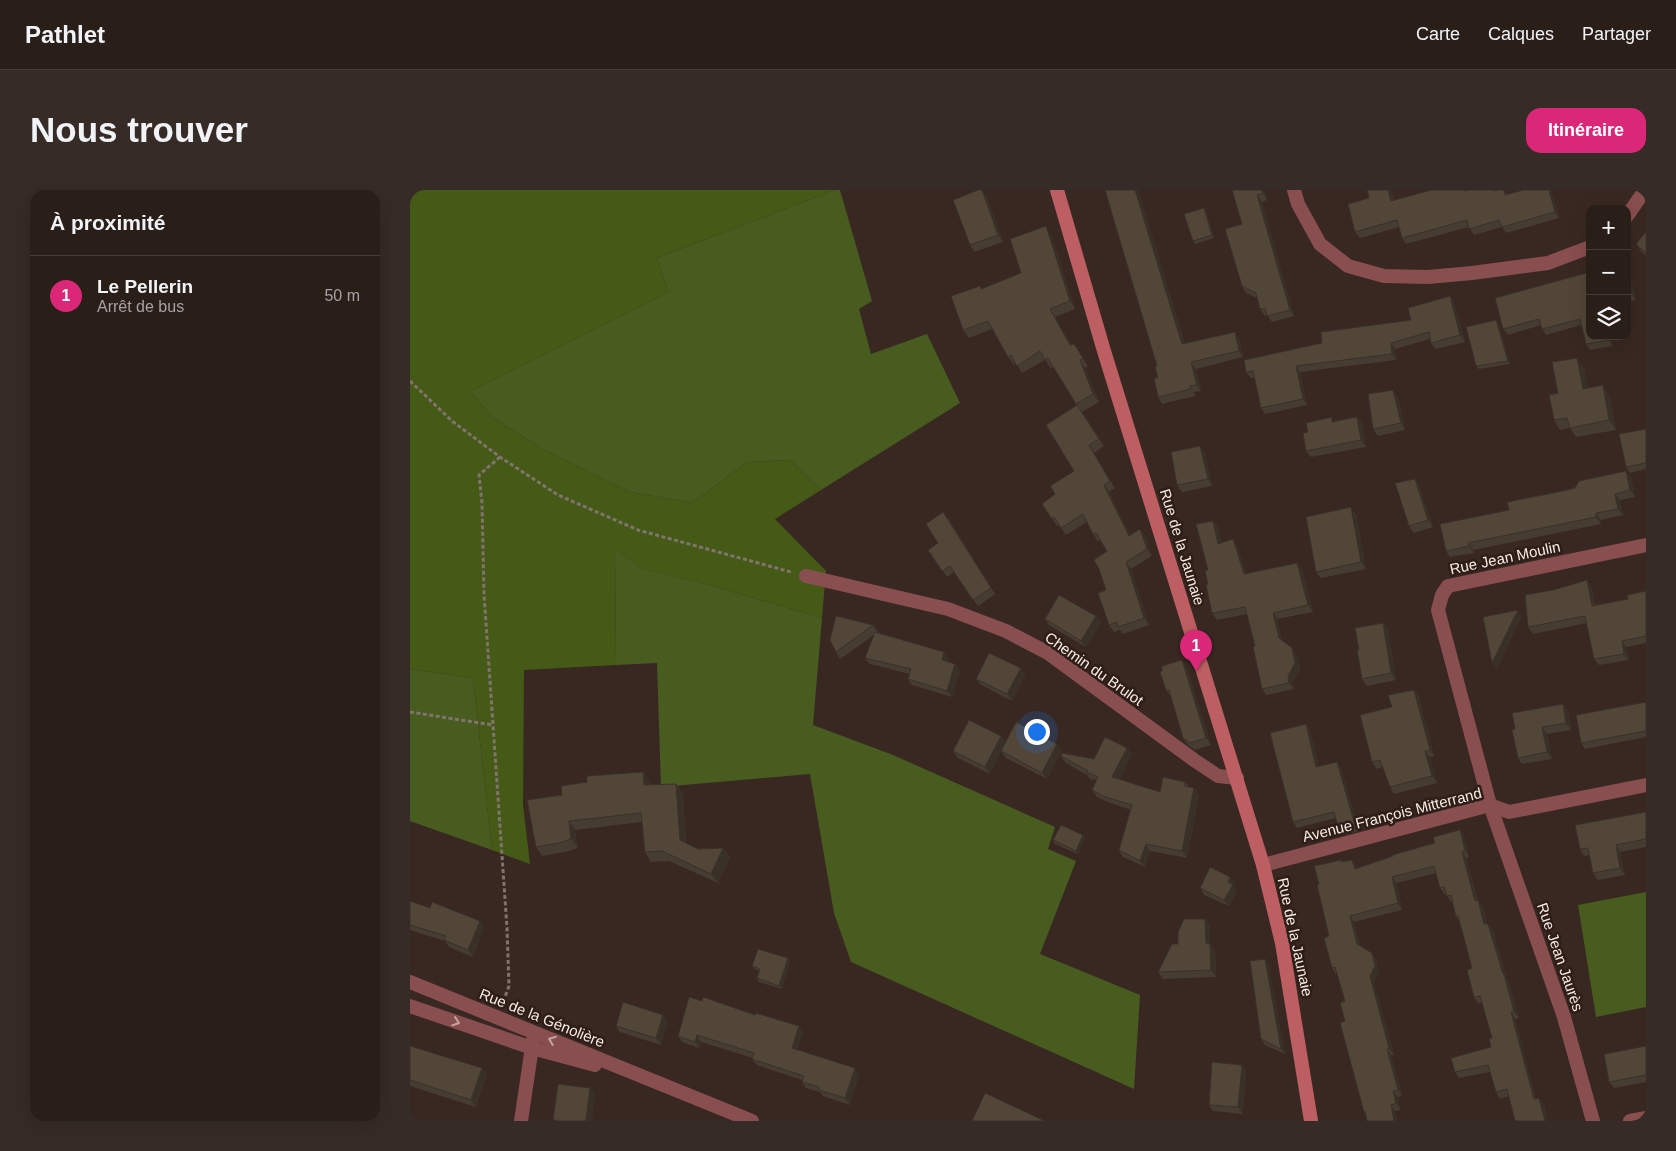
<!DOCTYPE html>
<html lang="fr">
<head>
<meta charset="utf-8">
<style>
  body { margin:0; font-family:Helvetica,sans-serif; background:#362b26; color:#f1f3f6 }
  .controls { position:absolute; right:15px; top:15px; display:grid; overflow:hidden; border-radius:10px; box-shadow:0 5px 20px #0002 }
  .controls button { width:45px; height:45px; display:grid; place-items:center; padding:0; border:0; border-bottom:1px solid #463c38; background:#2a1e19; color:#f1f3f6; font:25px sans-serif }
  .you { position:absolute; left:626px; top:541px; width:18px; height:18px; margin:-12px; border:4px solid #fff; border-radius:50%; background:#1a73e8; box-shadow:0 0 0 8px #1a73e833 }
  .badge { display:grid; place-items:center; width:32px; height:32px; border-radius:50%; background:#db2777; color:#fff; font-size:16px; font-weight:700 }
  .pin { position:absolute; translate:-50% -41px; filter:drop-shadow(0 1px 2px #0008) }
  .pin::after { content:''; position:absolute; top:26px; width:18px; height:15px; background:inherit; clip-path:polygon(0 0,100% 0,50% 100%) }
  .list { margin:0; padding:0; list-style:none }
  h2 { display:flex; justify-content:space-between; align-items:center; height:65px; margin:0; padding:0 20px; font-size:21px }
  h2 small { font-size:16px; font-weight:400; color:#a5a2a2 }
  .list li { display:grid; grid-template-columns:32px 1fr auto; gap:15px; align-items:center; box-sizing:border-box; height:80px; padding:0 20px; border-top:1px solid #463c38 }
  .list b { display:block; font-size:19px; white-space:nowrap }
  .list p { margin:0; font-size:16px; white-space:nowrap; color:#a5a2a2 }
  .list em { font-size:16px; font-style:normal; color:#a5a2a2 }
  .icon { flex:none; width:28px; height:28px; fill:none; stroke:currentColor; stroke-width:2; stroke-linecap:round; stroke-linejoin:round }
  .map { position:relative; flex:none; width:1236px; height:931px; overflow:hidden; border-radius:15px }
  header { display:flex; align-items:center; gap:30px; box-sizing:border-box; height:70px; padding:0 25px; background:#2a1e19; border-bottom:1px solid #463c38 }
  header strong { font-size:24px }
  nav { display:flex; gap:28px; margin-inline-start:auto; font-size:18px }
  .intro { display:flex; align-items:center; justify-content:space-between; box-sizing:border-box; height:120px; padding:0 30px }
  h1 { margin:0; font-size:35px }
  .button { padding:12px 22px; border-radius:15px; background:#db2777; color:#fff; font-size:18px; font-weight:700 }
  main { display:flex; gap:30px; padding:0 30px }
  aside { flex:1; background:#2a1e19; border-radius:15px; box-shadow:0 5px 20px #0002 }
  .map>svg:first-child { display:block }
  .green { fill:#485c20 }
  .forest { fill:#455a17 }
  .lines { fill:none; stroke-linecap:round; stroke-linejoin:round }
  .path { stroke:#81736d; stroke-width:3; stroke-dasharray:4 2.5; stroke-linecap:butt }
  .minor { stroke:#894e4f; stroke-width:14 }
  .secondary { stroke:#bd5e62; stroke-width:14 }
  .wall { fill:#473c31 }
  .shaded-wall { fill:#393128 }
  .building { fill:#524639; stroke:#393128 }
  .oneway { stroke:#c5a4a2 }
  .labels { text-anchor:middle; stroke-width:5; stroke-linejoin:round; paint-order:stroke }
  .street-label { font-size:15px; fill:#f6ebe6; stroke:#2e1e17 }
</style>
</head>
<body>
<header>
<strong>Pathlet</strong>
<nav><a>Carte</a><a>Calques</a><a>Partager</a></nav>
</header>
<div class="intro"><h1>Nous trouver</h1><a class="button">Itinéraire</a></div>
<main>
<aside>
<h2>À proximité<small></small></h2>
<ul class="list">
<li><span class="badge">1</span><div><b>Le Pellerin</b><p>Arrêt de bus</p></div><em>50 m</em></li>
</ul>
</aside>
<div class="map">
<svg width="1236" height="931" viewBox="0 0 1236 931">
  <rect width="100%" height="100%" fill="#382821"/>
  <g class="green">
    <polygon points="425,0 430,0 462,111 449,119 461,164 517,144 550,213 411,300 380,270 337,272 282,313 221,302 136,261 83,228 60,201 258,102 247,68"/>
    <polygon points="205,359 231,378 307,397 412,428 403,535 483,565 645,637 638,659 666,671 630,764 730,805 724,899 441,772 424,723 400,584 251,597 247,473 206,475"/>
    <polygon points="0,479 63,488 82,660 0,631"/>
    <polygon points="1236,702 1236,817 1186,827 1168,715"/>
  </g>
  <polygon class="forest" points="0,0 425,0 247,68 258,102 60,201 83,228 136,261 221,302 282,313 337,272 380,270 411,300 365,329 416,381 412,428 307,397 230,378 205,359 206,475 114,480 113,615 120,674 82,660 63,488 0,479"/>
  <g class="lines">
    <g class="path">
      <polyline points="0,191 42,231 90,267 148,305 228,340 381,382"/>
      <polyline points="90,267 69,285 72,313 74,404 97,738 99,796 93,812"/>
      <polyline points="0,522 83,535"/>
    </g>
    <g class="minor">
      <polyline points="884,0 888,14 910,54 938,76 974,86 1018,87 1062,83 1138,73 1180,57"/>
      <polyline points="1217,26 1235,0"/>
      <polyline points="396,386 538,419 596,441 638,463 784,570 808,586 827,588"/>
      <polyline points="853,675 1080,615 1099,622 1236,595"/>
      <polyline points="0,792 342,931"/>
      <polyline points="0,816 122,858 185,875"/>
      <polyline points="111,931 123,850"/>
      <polyline points="1183,931 1154,827 1080,615 1028,420 1032,405 1038,396 1236,355"/>
      <polyline points="1220,931 1236,928"/>
    </g>
    <polyline class="secondary" points="647,0 694,161 853,675 872,753 901,931"/>
  </g>
  <g class="wall">
    <polygon points="695,0 728,0 775,154 829,149 833,167 786,179 791,201 784,202 785,206 752,214 748,207 747,176"/>
    <polygon points="822,0 854,0 857,10 852,12 884,126 862,132 857,125 855,126 850,119 847,108 836,103 832,96 832,34"/>
    <polygon points="957,0 981,0 984,10 1056,0 1056,1 1059,0 1086,0 1086,1 1094,0 1097,4 1141,0 1149,28 1096,43 1092,37 1064,45 1059,37 996,54 992,48 989,37 950,48 945,42 959,8"/>
    <polygon points="576,5 593,52 564,62 560,55"/>
    <polygon points="794,18 796,22 804,48 785,54 783,51"/>
    <polygon points="1236,42 1236,66 1230,60 1226,54"/>
    <polygon points="641,44 665,119 645,127 661,155 664,154 678,176 675,178 689,212 672,222 694,256 684,263 705,298 699,302 720,345 730,339 735,346 742,366 721,379 739,435 713,444 710,440 704,442 699,435 696,400 697,361 690,350 688,352 683,344 677,332 656,345 649,335 647,336 632,314 645,304 664,281 667,215 643,177 641,178 635,170 612,183 606,173 604,175 598,167 582,139 559,148 553,140 570,96 572,99 611,83"/>
    <polygon points="1217,78 1226,110 1217,112"/>
    <polygon points="1180,82 1180,146 1200,146 1203,156 1180,160 1176,154 1171,135 1136,145 1132,139 1131,135 1098,145 1093,139"/>
    <polygon points="1040,106 1044,112 1055,152 1026,159 1021,153 1020,149 985,159 986,170 890,182 897,215 855,224 851,218 845,188 841,188 836,182 912,153 1001,130"/>
    <polygon points="1086,130 1088,133 1100,174 1069,179 1066,176"/>
    <polygon points="1174,178 1178,198 1199,205 1206,240 1166,247 1160,238 1150,240 1144,230 1148,203"/>
    <polygon points="988,207 995,240 968,246 963,239"/>
    <polygon points="947,227 952,233 956,257 901,267 896,261 898,242 924,231"/>
    <polygon points="1236,239 1236,279 1220,283 1216,277"/>
    <polygon points="790,256 795,263 802,296 772,302 767,295"/>
    <polygon points="1216,281 1221,288 1225,307 1210,310 1213,325 1191,330 1191,334 1063,360 1064,363 1040,367 1036,361 1099,320 1153,301"/>
    <polygon points="1005,289 1009,296 1023,337 1004,343 999,336"/>
    <polygon points="946,324 956,379 911,388 906,382"/>
    <polygon points="538,328 585,404 568,416 544,382 537,387 518,360 528,353"/>
    <polygon points="803,331 808,337 811,353 823,349 827,356 836,384 892,379 903,422 867,429 872,451 886,464 890,479 882,493 884,499 856,505 852,499 845,456 837,424 807,430 802,423 798,394 798,380"/>
    <polygon points="1181,396 1185,415 1218,409 1236,401 1236,453 1216,457 1219,470 1189,475 1184,469 1177,433 1123,444 1118,437"/>
    <polygon points="686,426 691,433 676,457 639,435 635,429"/>
    <polygon points="973,433 978,439 986,490 957,496 952,489"/>
    <polygon points="463,435 468,442 467,442 538,468 538,472 545,474 550,481 542,507 502,495 498,489 500,484 460,474 455,468 464,445 430,469 426,462"/>
    <polygon points="772,470 776,476 801,555 785,560 778,555 773,548 761,506 756,500 752,481"/>
    <polygon points="611,478 615,485 602,511 571,495 566,489"/>
    <polygon points="1004,500 1009,507 1024,566 1020,567 1027,593 984,604 980,597 973,577 967,579 962,572 982,517"/>
    <polygon points="1236,512 1236,547 1175,559 1171,553"/>
    <polygon points="1158,520 1161,540 1137,544 1142,569 1112,574 1108,568 1105,539"/>
    <polygon points="896,534 900,540 909,577 927,572 931,578 949,641 933,645 929,639 926,628 887,638 883,632"/>
    <polygon points="591,546 595,552 647,554 652,560 637,589 596,568 591,561 580,584 548,568 543,561"/>
    <polygon points="717,558 722,564 709,590 750,602 775,592 779,597 784,598 789,605 777,668 740,661 735,677 713,667 709,660 721,620 698,612 687,607 682,600 687,591 685,589 681,590 677,585 656,573 651,566 684,569"/>
    <polygon points="233,582 239,591 240,595 266,594 273,603 276,653 288,659 313,658 320,667 308,693 259,671 241,672 235,662 232,632 165,640 168,658 155,662 132,666 126,657 152,605 177,592"/>
    <polygon points="1236,622 1236,657 1210,662 1215,685 1188,690 1183,683 1179,665 1174,666 1170,659"/>
    <polygon points="1050,640 1054,646 1059,667 1056,668 1068,711 1068,710 1073,717 1077,734 1083,740 1096,787 1098,790 1109,828 1105,829 1126,909 1134,914 1138,931 1099,906 1090,909 1086,902 1080,882 1049,888 1045,882 1081,857 1082,848 1072,813 1068,813 1064,807 1062,778 1050,732 1046,727 1043,712 1041,712 1036,704 1035,705 1030,698 1026,683 987,693 992,720 944,732 950,756 966,769 969,782 964,792 984,865 981,865 992,906 988,907 990,920 985,921 987,931 957,931 956,926 954,922 935,831 935,811 927,784 926,784 922,778 919,746 931,670 933,672 947,676 947,678 1025,653"/>
    <polygon points="673,645 675,648 668,664 645,654 643,650"/>
    <polygon points="820,687 825,693 823,696 827,701 819,716 794,705 790,698"/>
    <polygon points="0,711 20,718 70,731 74,738 63,767 39,757 35,751 0,740"/>
    <polygon points="795,729 800,735 800,754 805,760 806,787 753,789 748,782 768,754"/>
    <polygon points="378,768 380,771 372,799 349,792 347,788 349,781 345,779 342,776"/>
    <polygon points="855,769 858,774 875,864 855,855 851,849"/>
    <polygon points="258,832 251,855 210,842 206,836"/>
    <polygon points="393,842 387,860 449,884 440,915 413,906 410,902 396,898 392,892 392,890 347,875 342,869 343,868 291,852 289,858 272,852 268,846"/>
    <polygon points="0,856 72,878 77,884 66,917 0,896"/>
    <polygon points="1236,856 1236,892 1204,898 1199,892"/>
    <polygon points="832,875 836,881 833,924 803,921 799,915"/>
  </g>
  <g class="shaded-wall">
    <polygon points="572,0 576,5 593,52 588,45"/>
    <polygon points="725,0 728,0 777,161 772,154"/>
    <polygon points="851,0 854,0 857,10 853,3"/>
    <polygon points="978,0 981,0 985,17 981,11"/>
    <polygon points="1139,0 1141,0 1149,28 1145,22"/>
    <polygon points="847,5 852,12 884,126 880,120"/>
    <polygon points="794,18 796,22 804,48 802,45"/>
    <polygon points="636,36 641,44 665,119 660,111"/>
    <polygon points="1217,78 1226,110 1222,104 1217,88"/>
    <polygon points="1040,106 1044,112 1055,152 1050,145"/>
    <polygon points="640,119 645,127 666,163 660,155"/>
    <polygon points="1086,130 1088,133 1100,174 1098,171"/>
    <polygon points="825,142 829,149 833,167 829,161"/>
    <polygon points="1198,146 1200,146 1203,156 1199,150"/>
    <polygon points="981,153 985,159 986,170 982,164"/>
    <polygon points="664,154 670,162 678,176 673,168"/>
    <polygon points="1167,168 1174,178 1180,208 1173,199"/>
    <polygon points="670,170 675,178 689,212 683,204"/>
    <polygon points="781,172 786,179 791,201 787,195"/>
    <polygon points="886,176 890,182 897,215 893,209"/>
    <polygon points="1193,195 1199,205 1206,240 1199,230"/>
    <polygon points="983,200 988,207 995,240 991,233"/>
    <polygon points="947,227 952,233 956,257 951,250"/>
    <polygon points="679,255 684,263 705,298 700,291"/>
    <polygon points="790,256 795,263 802,296 798,289"/>
    <polygon points="1216,281 1221,288 1225,307 1220,300"/>
    <polygon points="1005,289 1009,296 1023,337 1018,330"/>
    <polygon points="694,295 699,302 724,353 719,346"/>
    <polygon points="1205,304 1210,310 1213,325 1208,319"/>
    <polygon points="941,317 946,324 956,379 951,372"/>
    <polygon points="1186,323 1191,330 1191,334 1186,327"/>
    <polygon points="803,331 808,337 813,360 808,354"/>
    <polygon points="730,339 735,346 742,366 737,359"/>
    <polygon points="823,349 827,356 838,391 834,384"/>
    <polygon points="1058,353 1063,360 1064,363 1059,356"/>
    <polygon points="716,372 721,379 739,435 734,428"/>
    <polygon points="887,373 892,379 903,422 898,415"/>
    <polygon points="1177,390 1181,396 1186,422 1182,416"/>
    <polygon points="1108,420 1112,427 1087,479 1082,473"/>
    <polygon points="863,423 867,429 873,455 869,448"/>
    <polygon points="686,426 691,433 676,457 671,451"/>
    <polygon points="973,433 978,439 986,490 981,483"/>
    <polygon points="1212,451 1216,457 1219,470 1214,464"/>
    <polygon points="882,458 886,464 890,479 882,493 884,499 879,493 878,486"/>
    <polygon points="534,462 538,468 536,476 532,470"/>
    <polygon points="772,470 776,476 801,555 796,548"/>
    <polygon points="545,474 550,481 542,507 537,501"/>
    <polygon points="611,478 615,485 602,511 597,504"/>
    <polygon points="1004,500 1009,507 1024,566 1020,560"/>
    <polygon points="1153,514 1158,520 1161,540 1156,533"/>
    <polygon points="896,534 900,540 910,583 906,577"/>
    <polygon points="1132,537 1137,544 1142,569 1137,562"/>
    <polygon points="591,546 596,553 580,584 575,577"/>
    <polygon points="647,554 652,560 637,589 632,583"/>
    <polygon points="717,558 722,564 707,594 702,587"/>
    <polygon points="1015,561 1020,567 1027,593 1022,586"/>
    <polygon points="927,572 931,578 949,641 945,635"/>
    <polygon points="233,582 239,591 240,604 234,595"/>
    <polygon points="266,594 273,603 276,659 270,650"/>
    <polygon points="784,598 789,605 777,668 772,661"/>
    <polygon points="159,631 165,640 168,658 161,649"/>
    <polygon points="1050,640 1054,646 1059,667 1055,660"/>
    <polygon points="673,645 675,648 668,664 666,661"/>
    <polygon points="736,654 740,661 735,677 730,671"/>
    <polygon points="1206,655 1210,662 1215,685 1210,678"/>
    <polygon points="313,658 320,667 308,693 301,684"/>
    <polygon points="1052,662 1056,668 1069,718 1065,711"/>
    <polygon points="942,670 947,676 949,685 945,679"/>
    <polygon points="820,687 825,693 823,696 827,701 819,716 814,710 818,692"/>
    <polygon points="982,687 987,693 992,720 988,713"/>
    <polygon points="1068,710 1073,717 1079,741 1074,734"/>
    <polygon points="940,726 944,732 952,761 947,754"/>
    <polygon points="795,729 800,735 800,760 796,753"/>
    <polygon points="70,731 74,738 63,767 58,760"/>
    <polygon points="1078,734 1083,740 1096,787 1098,790 1109,828 1104,822"/>
    <polygon points="800,754 805,760 806,787 801,780"/>
    <polygon points="962,763 966,769 969,782 964,792 984,865 979,858 960,786"/>
    <polygon points="378,768 380,771 372,799 369,796"/>
    <polygon points="855,769 858,774 875,864 871,859"/>
    <polygon points="1101,822 1105,829 1128,916 1124,909"/>
    <polygon points="253,825 258,832 251,855 246,848"/>
    <polygon points="389,836 393,842 386,864 382,858"/>
    <polygon points="287,845 291,852 289,858 285,852"/>
    <polygon points="977,859 981,865 992,906 988,900"/>
    <polygon points="832,875 836,881 833,924 828,917"/>
    <polygon points="72,878 77,884 66,917 61,910"/>
    <polygon points="445,878 449,884 440,915 435,908"/>
    <polygon points="180,898 185,904 182,931 176,931"/>
    <polygon points="983,901 988,907 990,920 986,913"/>
    <polygon points="1129,908 1134,914 1138,931 1135,931"/>
    <polygon points="981,915 985,921 987,931 984,931"/>
  </g>
  <g class="building">
    <polygon points="568,0 572,0 588,45 560,55 543,10"/>
    <polygon points="695,0 725,0 772,154 825,142 829,161 781,172 787,195 780,196 781,199 748,207 744,188 748,188 745,177 747,176"/>
    <polygon points="822,0 851,0 853,3 847,5 880,120 857,126 855,118 850,119 846,103 832,96 815,39 832,34"/>
    <polygon points="957,0 978,0 981,11 1021,0 1053,0 1054,1 1059,0 1083,0 1084,1 1089,0 1094,0 1095,5 1113,0 1139,0 1145,22 1092,37 1089,30 1059,39 1057,30 992,48 987,30 945,42 938,14 959,8"/>
    <polygon points="794,18 802,45 783,51 774,24"/>
    <polygon points="636,36 660,111 640,119 660,155 664,154 673,168 670,170 683,204 666,214 638,168 635,170 630,161 607,176 601,165 598,167 578,131 553,140 541,106 570,96 571,99 611,83 600,49"/>
    <polygon points="1236,42 1236,63 1226,54"/>
    <polygon points="1180,82 1180,146 1198,146 1199,150 1176,154 1170,129 1132,139 1129,129 1093,139 1085,108"/>
    <polygon points="1217,88 1222,104 1217,105"/>
    <polygon points="1040,106 1050,145 1021,153 1019,142 981,153 982,164 886,176 893,209 851,218 843,181 836,182 834,170 912,153 911,142 1001,130 998,118"/>
    <polygon points="1086,130 1098,171 1066,176 1056,137"/>
    <polygon points="1167,168 1173,199 1193,195 1199,230 1160,238 1157,228 1144,230 1139,205 1148,203 1142,172"/>
    <polygon points="983,200 991,233 963,239 958,204"/>
    <polygon points="667,215 689,249 679,255 700,291 694,295 719,346 730,339 737,359 716,372 734,428 708,437 707,432 699,435 688,403 696,400 689,379 684,370 697,361 686,343 683,344 673,324 651,338 644,327 642,329 632,314 645,304 640,296 664,281 636,235"/>
    <polygon points="922,227 922,232 947,227 951,250 896,261 893,243 898,242 896,233"/>
    <polygon points="1236,239 1236,273 1216,277 1209,244"/>
    <polygon points="790,256 798,289 767,295 761,262"/>
    <polygon points="1216,281 1220,300 1205,304 1208,319 1186,323 1186,327 1058,353 1059,356 1036,361 1030,334 1099,320 1097,312 1153,301 1165,298 1169,291"/>
    <polygon points="1005,289 1018,330 999,336 985,293"/>
    <polygon points="941,317 951,372 906,382 896,327"/>
    <polygon points="533,322 581,398 563,410 540,376 532,381 518,360 528,353 516,334"/>
    <polygon points="803,331 808,354 823,349 834,384 887,373 898,415 863,423 869,448 882,458 885,473 878,486 879,493 852,499 843,457 845,456 835,417 802,423 796,395 798,394 795,381 798,380 786,334"/>
    <polygon points="1177,390 1182,416 1218,409 1217,405 1236,401 1236,446 1212,451 1214,464 1184,469 1175,426 1118,437 1115,405 1143,400"/>
    <polygon points="649,405 686,426 671,451 635,429"/>
    <polygon points="1108,420 1082,473 1073,427"/>
    <polygon points="426,426 463,435 426,462 420,450"/>
    <polygon points="973,433 981,483 952,489 947,460 949,460 945,438"/>
    <polygon points="465,442 534,462 532,470 545,474 537,501 498,489 501,479 455,468"/>
    <polygon points="579,463 611,478 597,504 566,489"/>
    <polygon points="772,470 796,548 780,553 773,548 759,500 756,500 750,482 752,481 752,476"/>
    <polygon points="1004,500 1020,560 1015,561 1022,586 980,597 970,570 962,572 950,525 982,517 978,505"/>
    <polygon points="1236,512 1236,541 1171,553 1166,525"/>
    <polygon points="1153,514 1156,533 1132,537 1137,562 1108,568 1102,540 1105,539 1102,523"/>
    <polygon points="559,530 591,546 575,577 543,561"/>
    <polygon points="606,532 647,554 632,583 591,561"/>
    <polygon points="896,534 906,577 927,572 945,635 929,639 924,622 883,632 860,543"/>
    <polygon points="695,547 717,558 702,587 750,602 753,587 775,592 774,596 784,598 772,661 736,654 730,671 709,660 722,615 693,606 682,600 688,587 680,583 676,584 678,581 651,566 652,563 684,569"/>
    <polygon points="233,582 234,595 266,594 270,650 288,659 313,658 301,684 252,661 235,662 231,623 159,631 161,649 149,653 126,657 117,610 152,605 151,596 177,592 177,586"/>
    <polygon points="1236,622 1236,649 1206,655 1210,678 1183,683 1178,658 1170,659 1165,635"/>
    <polygon points="651,635 673,645 666,661 643,650"/>
    <polygon points="1050,640 1055,660 1052,662 1065,711 1068,710 1074,734 1078,734 1093,784 1094,784 1104,822 1101,822 1124,909 1129,908 1135,931 1138,930 1138,931 1105,931 1097,899 1086,902 1078,875 1045,882 1041,868 1081,857 1079,849 1082,848 1070,806 1064,807 1057,780 1062,778 1048,726 1046,727 1041,705 1037,706 1034,697 1030,698 1024,676 982,687 988,713 940,726 947,754 962,763 965,776 960,786 979,858 977,859 988,900 983,901 986,913 981,915 984,931 957,931 955,921 954,922 930,833 935,831 930,813 935,811 925,777 922,778 914,748 919,746 907,695 909,694 904,676 931,670 931,672 942,670 945,679 983,666 982,665 1025,653 1023,647"/>
    <polygon points="800,677 820,687 818,692 823,695 814,710 790,698"/>
    <polygon points="0,711 20,718 22,712 70,731 58,760 34,750 36,746 0,735"/>
    <polygon points="774,729 795,729 796,753 800,754 801,780 748,782 762,754 768,754 768,742"/>
    <polygon points="348,759 378,768 369,796 347,788 350,779 342,776"/>
    <polygon points="855,769 871,859 851,849 840,771"/>
    <polygon points="279,807 292,811 293,807 345,825 346,823 389,836 382,858 445,878 435,908 409,900 409,897 392,892 394,886 342,869 344,863 287,845 285,852 268,846"/>
    <polygon points="213,812 253,825 246,848 206,836"/>
    <polygon points="0,856 72,878 61,910 0,890"/>
    <polygon points="1236,856 1236,885 1199,892 1194,864"/>
    <polygon points="802,872 832,875 828,917 799,915"/>
    <polygon points="148,894 180,898 176,931 146,931 146,930 143,930"/>
    <polygon points="575,903 635,931 562,931"/>
  </g>
  <defs><path id="oneway-chevron" d="M-2-3.5L2.5 0L-2 3.5" fill="none" stroke-width="1.6" stroke-linecap="round" stroke-linejoin="round" transform="scale(1.25)"/></defs>
  <g class="oneway">
    <use href="#oneway-chevron" transform="translate(46 832) rotate(19)"/>
    <use href="#oneway-chevron" transform="translate(142 850) rotate(-158)"/>
  </g>
  <g class="labels">
    <g class="street-label">
      <text transform="translate(772 357) rotate(73)" y="5">Rue de la Jaunaie</text>
      <text transform="translate(1095 368) rotate(-12)" y="5">Rue Jean Moulin</text>
      <text transform="translate(684 479) rotate(35)" y="5">Chemin du Brulot</text>
      <text transform="translate(982 625) rotate(-14)" y="5">Avenue François Mitterrand</text>
      <text transform="translate(885 747) rotate(78)" y="5">Rue de la Jaunaie</text>
      <text transform="translate(1150 767) rotate(71)" y="5">Rue Jean Jaurès</text>
      <text transform="translate(132 828) rotate(22)" y="5">Rue de la Génolière</text>
    </g>
  </g>
</svg>
<div class="controls">
<button>+</button>
<button>−</button>
<button><svg class="icon" aria-label="layers" viewBox="0 0 24 24"><path d="M12 4l9 5-9 5-9-5zM3 14l9 5 9-5"/></svg></button>
</div>
<div class="you"></div>
<div class="pin badge" style="left:786px;top:481px">1</div>
</div>
</main>
</body>
</html>
